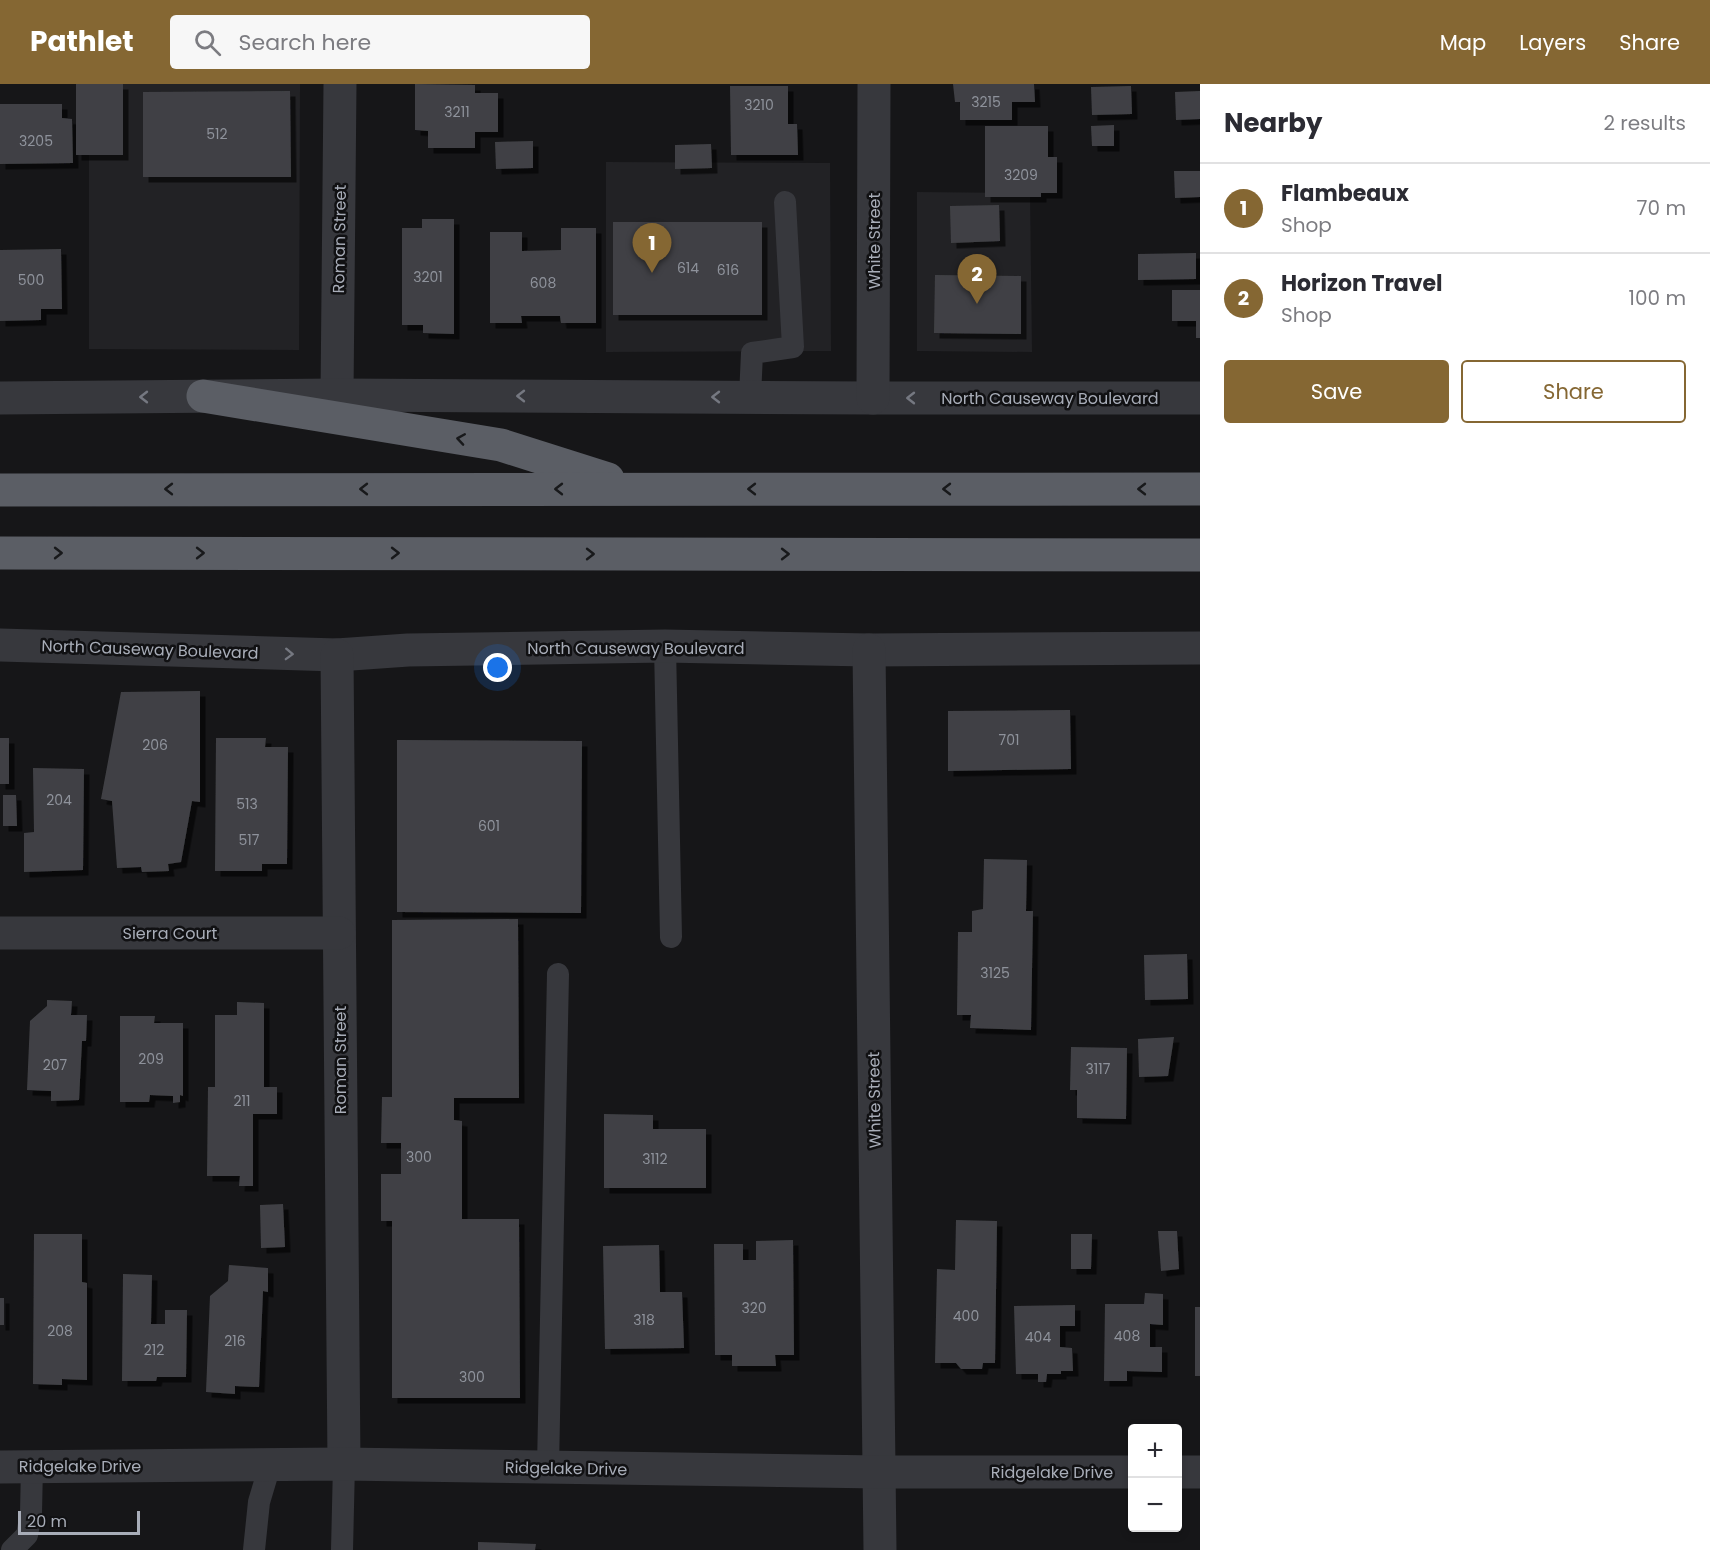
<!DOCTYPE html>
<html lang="en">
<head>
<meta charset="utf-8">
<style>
  body { margin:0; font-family:Poppins,sans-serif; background:#f7f7f7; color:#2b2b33 }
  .controls { position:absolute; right:18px; bottom:18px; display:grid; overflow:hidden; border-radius:6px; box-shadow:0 3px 9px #0003 }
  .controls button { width:54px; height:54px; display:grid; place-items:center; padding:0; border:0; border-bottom:2px solid #e1e1e2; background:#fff; color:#2b2b33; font:30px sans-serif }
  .scale { position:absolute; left:18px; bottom:15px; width:122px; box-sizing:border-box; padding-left:6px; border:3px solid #a8adb8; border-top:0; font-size:16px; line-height:21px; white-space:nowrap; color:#a8adb8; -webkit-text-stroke:4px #111113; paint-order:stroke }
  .you { position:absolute; left:498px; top:584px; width:21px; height:21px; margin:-15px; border:4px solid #fff; border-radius:50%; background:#1a73e8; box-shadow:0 0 0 9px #1a73e833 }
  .badge { display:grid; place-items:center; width:39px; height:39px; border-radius:50%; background:#856733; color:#fff; font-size:20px; font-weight:700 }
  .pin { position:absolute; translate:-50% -50px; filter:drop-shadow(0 2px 3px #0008) }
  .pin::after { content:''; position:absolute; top:32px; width:21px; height:18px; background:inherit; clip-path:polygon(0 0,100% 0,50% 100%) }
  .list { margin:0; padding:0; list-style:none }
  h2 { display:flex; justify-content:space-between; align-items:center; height:78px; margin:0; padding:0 24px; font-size:26px }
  h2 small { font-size:20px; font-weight:400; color:#7c7c81 }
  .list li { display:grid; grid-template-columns:39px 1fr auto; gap:18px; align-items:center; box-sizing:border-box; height:90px; padding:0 24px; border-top:2px solid #e1e1e2 }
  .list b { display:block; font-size:22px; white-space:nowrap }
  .list p { margin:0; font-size:20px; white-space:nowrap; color:#7c7c81 }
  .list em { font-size:20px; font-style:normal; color:#7c7c81 }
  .actions { display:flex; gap:12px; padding:18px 24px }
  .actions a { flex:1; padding:14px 0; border:2px solid #856733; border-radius:6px; text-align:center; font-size:21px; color:#856733 }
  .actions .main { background:#856733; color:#fff }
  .icon { flex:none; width:33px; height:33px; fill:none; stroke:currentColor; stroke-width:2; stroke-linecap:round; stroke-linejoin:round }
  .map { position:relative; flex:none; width:1200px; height:1466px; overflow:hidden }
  header { display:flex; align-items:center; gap:36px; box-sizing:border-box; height:84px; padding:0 30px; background:#856733; color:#fff }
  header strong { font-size:28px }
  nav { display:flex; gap:33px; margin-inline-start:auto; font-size:21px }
  .search { width:420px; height:54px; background:#f7f7f7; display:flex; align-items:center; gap:15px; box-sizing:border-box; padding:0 21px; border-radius:6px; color:#7c7c81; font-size:22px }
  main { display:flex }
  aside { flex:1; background:#fff }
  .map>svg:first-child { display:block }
  .built { fill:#222225 }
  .building { fill:#404145; filter:url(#shadow) }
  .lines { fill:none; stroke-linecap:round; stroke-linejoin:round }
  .service { stroke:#37383d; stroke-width:22 }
  .minor { stroke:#37383d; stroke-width:33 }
  .trunk { stroke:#5b5e65; stroke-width:33 }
  .oneway { stroke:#757881 }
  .oneway2 { stroke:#18191b }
  .labels { text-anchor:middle; stroke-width:5; stroke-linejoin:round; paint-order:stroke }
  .number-label { font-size:14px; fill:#8e929b }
  .street-label { font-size:16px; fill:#a8adb8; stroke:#111113 }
</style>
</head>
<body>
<header>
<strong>Pathlet</strong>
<div class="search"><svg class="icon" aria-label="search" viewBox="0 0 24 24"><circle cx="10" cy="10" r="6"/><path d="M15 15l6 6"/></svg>Search here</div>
<nav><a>Map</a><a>Layers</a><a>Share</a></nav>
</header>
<main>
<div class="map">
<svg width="1200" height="1466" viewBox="0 0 1200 1466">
  <defs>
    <filter id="shadow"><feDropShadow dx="5.5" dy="5.5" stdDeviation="0" flood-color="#0009"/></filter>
  </defs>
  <rect width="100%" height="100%" fill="#161618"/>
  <g class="built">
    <polygon points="89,0 300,0 299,266 89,265"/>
    <polygon points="606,78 830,79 831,267 606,268"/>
    <polygon points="917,108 1030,109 1032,268 917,267"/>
  </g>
  <g class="building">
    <rect x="76" y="0" width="47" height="71"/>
    <polygon points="415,0 475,1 475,9 498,9 498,48 475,48 475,64 428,64 428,47 415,46"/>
    <polygon points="953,0 1034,0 1035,18 1012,18 1012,36 960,36 960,18 955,18"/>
    <polygon points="730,2 788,2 788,40 797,40 798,71 731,71"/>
    <polygon points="1131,2 1132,30 1092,31 1091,3"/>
    <polygon points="290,7 291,93 143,93 143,8"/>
    <polygon points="1200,7 1200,35 1176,36 1175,8"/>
    <polygon points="0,20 62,20 62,34 72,35 73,79 0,80"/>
    <polygon points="1114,41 1114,62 1092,62 1091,42"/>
    <polygon points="985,42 1048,42 1048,73 1057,73 1057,109 1041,109 1041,113 985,113"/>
    <polygon points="533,57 533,84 496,85 495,58"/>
    <polygon points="711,60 712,84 675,85 675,61"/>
    <polygon points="1174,87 1200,87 1200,113 1175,114"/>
    <polygon points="999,121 1000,157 951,159 950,122"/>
    <polygon points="422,135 454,135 454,250 423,249 423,241 402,241 402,144 422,144"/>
    <rect x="613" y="138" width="149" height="93"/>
    <polygon points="561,144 596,144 596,239 561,239 560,232 521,232 522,239 490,239 490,148 522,148 522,167 561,166"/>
    <polygon points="61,165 62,225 41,225 41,236 0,237 0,166"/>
    <polygon points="1196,169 1196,195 1138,196 1138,170"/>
    <polygon points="935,191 1021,192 1021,250 934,249"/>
    <polygon points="1172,206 1200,206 1200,254 1196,254 1196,237 1172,237"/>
    <polygon points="200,607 200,718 192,717 181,778 168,780 169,787 142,788 141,783 117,784 112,717 101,715 121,608"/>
    <polygon points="1070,626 1071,685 948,687 948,627"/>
    <rect x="0" y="654" width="9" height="46"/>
    <polygon points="216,654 266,654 265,663 288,663 287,780 262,780 262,787 215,787"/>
    <polygon points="397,656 582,657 581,829 397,828"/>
    <polygon points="33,684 84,685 83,786 24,788 24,749 34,748"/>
    <polygon points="3,711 16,711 17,742 3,742"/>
    <polygon points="984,775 1027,776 1026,827 1033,827 1031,946 970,944 971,931 957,931 958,848 972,848 972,827 983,825"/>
    <polygon points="518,835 519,1014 454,1014 454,1036 462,1037 462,1135 519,1135 520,1314 392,1314 392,1137 381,1137 381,1090 401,1090 401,1059 381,1059 382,1013 392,1013 392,836"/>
    <polygon points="1187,870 1188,915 1145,916 1144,871"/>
    <polygon points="47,916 72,917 71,931 87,931 86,957 82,957 79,1016 51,1017 51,1007 27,1006 30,937 47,922"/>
    <polygon points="237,918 264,919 264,1003 277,1003 277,1030 253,1030 253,1102 239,1102 240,1092 207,1092 208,1003 215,1003 215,931 237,931"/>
    <polygon points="120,932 155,932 154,939 183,939 183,1012 180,1011 180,1018 173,1019 173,1012 150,1011 149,1018 120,1018"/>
    <polygon points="1174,953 1168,992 1139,993 1138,955"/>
    <polygon points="1071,963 1127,964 1126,1035 1077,1034 1077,1006 1070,1006"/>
    <polygon points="604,1030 653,1031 653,1045 706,1045 706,1104 604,1104"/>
    <polygon points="283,1120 285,1163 261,1164 260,1121"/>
    <polygon points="956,1136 997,1137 995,1279 983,1279 982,1285 961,1285 956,1279 935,1279 937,1185 955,1186"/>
    <polygon points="1158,1147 1177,1147 1179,1185 1161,1187"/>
    <polygon points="34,1150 82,1150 82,1198 87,1199 87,1296 62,1295 62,1301 33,1300"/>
    <polygon points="1071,1150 1092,1150 1091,1185 1071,1185"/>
    <polygon points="793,1156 794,1271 775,1271 776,1282 732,1282 732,1271 715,1271 714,1160 743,1160 743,1176 756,1176 756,1157"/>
    <polygon points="659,1161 660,1208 682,1208 684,1264 605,1265 603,1162"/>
    <polygon points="229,1181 268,1184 268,1208 263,1207 259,1303 235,1302 235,1310 206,1308 210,1212 228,1197"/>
    <polygon points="123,1190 152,1191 151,1240 165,1240 165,1226 187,1226 186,1293 157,1293 156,1297 122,1297"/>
    <polygon points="1145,1209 1163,1210 1163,1241 1150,1240 1150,1263 1162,1263 1162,1288 1127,1287 1127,1297 1104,1297 1105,1220 1144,1220"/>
    <rect x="0" y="1214" width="4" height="27"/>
    <polygon points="1075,1221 1075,1242 1060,1242 1060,1263 1072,1264 1073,1287 1061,1287 1061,1290 1047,1290 1046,1298 1038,1298 1038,1290 1016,1290 1014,1222"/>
    <rect x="1195" y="1223" width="5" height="69"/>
    <polygon points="478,1458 536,1460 535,1466 478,1466"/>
  </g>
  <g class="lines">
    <g class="service">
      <polyline points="750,313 752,269 793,263 785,118"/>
      <polyline points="665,562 671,853"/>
      <polyline points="548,1383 558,890"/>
      <polyline points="12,1466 27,1451 31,1429 32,1382"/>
      <polyline points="254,1466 259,1418 270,1381"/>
      <polyline points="342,1466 344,1380"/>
    </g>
    <g class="minor">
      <polyline points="337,311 340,0"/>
      <polyline points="0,314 337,311 873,314 1200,314"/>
      <polyline points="873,314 874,0"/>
      <polyline points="0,561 337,571 408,566 665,562 869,566 1200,564"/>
      <polyline points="869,566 880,1466"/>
      <polyline points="337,571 344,1380"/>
      <polyline points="0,849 339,849"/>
      <polyline points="0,1383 344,1380 879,1388 1132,1388"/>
      <polyline points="1178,1388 1200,1388"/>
    </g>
    <g class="trunk">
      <polyline points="203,312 501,361 608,395"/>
      <polyline points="0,406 1200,405"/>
      <polyline points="0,469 1200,471"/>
    </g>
  </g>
  <defs><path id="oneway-chevron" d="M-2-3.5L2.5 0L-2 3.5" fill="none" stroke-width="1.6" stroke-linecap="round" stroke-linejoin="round" transform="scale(1.5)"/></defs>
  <g class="oneway">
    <use href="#oneway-chevron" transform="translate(521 312) rotate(-180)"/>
    <use href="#oneway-chevron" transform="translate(144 313) rotate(180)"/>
    <use href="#oneway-chevron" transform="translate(716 313) rotate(-180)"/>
    <use href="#oneway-chevron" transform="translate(911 314) rotate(180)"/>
    <use href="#oneway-chevron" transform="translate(289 570) rotate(2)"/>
  </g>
  <g class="oneway2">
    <use href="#oneway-chevron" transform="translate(461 355) rotate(-171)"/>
    <use href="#oneway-chevron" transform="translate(169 405) rotate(180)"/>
    <use href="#oneway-chevron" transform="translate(364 405) rotate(180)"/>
    <use href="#oneway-chevron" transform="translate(559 405) rotate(180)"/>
    <use href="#oneway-chevron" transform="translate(752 405) rotate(180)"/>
    <use href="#oneway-chevron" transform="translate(947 405) rotate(180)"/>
    <use href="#oneway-chevron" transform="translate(1142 405) rotate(180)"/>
    <use href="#oneway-chevron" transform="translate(58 469)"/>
    <use href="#oneway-chevron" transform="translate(200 469)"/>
    <use href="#oneway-chevron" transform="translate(395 469)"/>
    <use href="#oneway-chevron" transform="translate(590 470)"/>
    <use href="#oneway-chevron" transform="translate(785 470)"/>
  </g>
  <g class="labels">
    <g class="number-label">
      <text x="986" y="23">3215</text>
      <text x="759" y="26">3210</text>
      <text x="457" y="33">3211</text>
      <text x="217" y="55">512</text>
      <text x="36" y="62">3205</text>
      <text x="1021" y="96">3209</text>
      <text x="688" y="189">614</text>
      <text x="728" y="191">616</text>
      <text x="428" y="198">3201</text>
      <text x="31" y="201">500</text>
      <text x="543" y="204">608</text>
      <text x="1009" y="661">701</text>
      <text x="155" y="666">206</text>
      <text x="59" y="721">204</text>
      <text x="247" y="725">513</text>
      <text x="489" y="747">601</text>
      <text x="249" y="761">517</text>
      <text x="995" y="894">3125</text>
      <text x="151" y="980">209</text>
      <text x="55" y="986">207</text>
      <text x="1098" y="990">3117</text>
      <text x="242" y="1022">211</text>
      <text x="419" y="1078">300</text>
      <text x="655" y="1080">3112</text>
      <text x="754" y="1229">320</text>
      <text x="966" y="1237">400</text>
      <text x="644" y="1241">318</text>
      <text x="60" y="1252">208</text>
      <text x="1127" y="1257">408</text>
      <text x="1038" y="1258">404</text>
      <text x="235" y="1262">216</text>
      <text x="154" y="1271">212</text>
      <text x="472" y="1298">300</text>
    </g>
    <g class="street-label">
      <text transform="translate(339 155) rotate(-89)" y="6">Roman Street</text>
      <text transform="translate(874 157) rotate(-90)" y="6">White Street</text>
      <text x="1050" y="320">North Causeway Boulevard</text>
      <text x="636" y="570">North Causeway Boulevard</text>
      <text transform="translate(150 565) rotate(2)" y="6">North Causeway Boulevard</text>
      <text x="170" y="855">Sierra Court</text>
      <text transform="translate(340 976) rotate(-90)" y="6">Roman Street</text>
      <text transform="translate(874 1016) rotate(-91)" y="6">White Street</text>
      <text x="80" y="1388">Ridgelake Drive</text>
      <text transform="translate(566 1384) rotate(1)" y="6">Ridgelake Drive</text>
      <text x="1052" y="1394">Ridgelake Drive</text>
    </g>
  </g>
</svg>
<div class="controls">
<button>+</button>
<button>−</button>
</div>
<div class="scale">20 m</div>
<div class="you"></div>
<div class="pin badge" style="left:652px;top:189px">1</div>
<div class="pin badge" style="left:977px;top:220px">2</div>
</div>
<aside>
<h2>Nearby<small>2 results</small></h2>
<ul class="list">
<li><span class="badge">1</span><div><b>Flambeaux</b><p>Shop</p></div><em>70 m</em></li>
<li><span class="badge">2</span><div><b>Horizon Travel</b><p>Shop</p></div><em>100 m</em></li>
</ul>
<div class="actions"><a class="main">Save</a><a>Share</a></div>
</aside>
</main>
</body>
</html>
